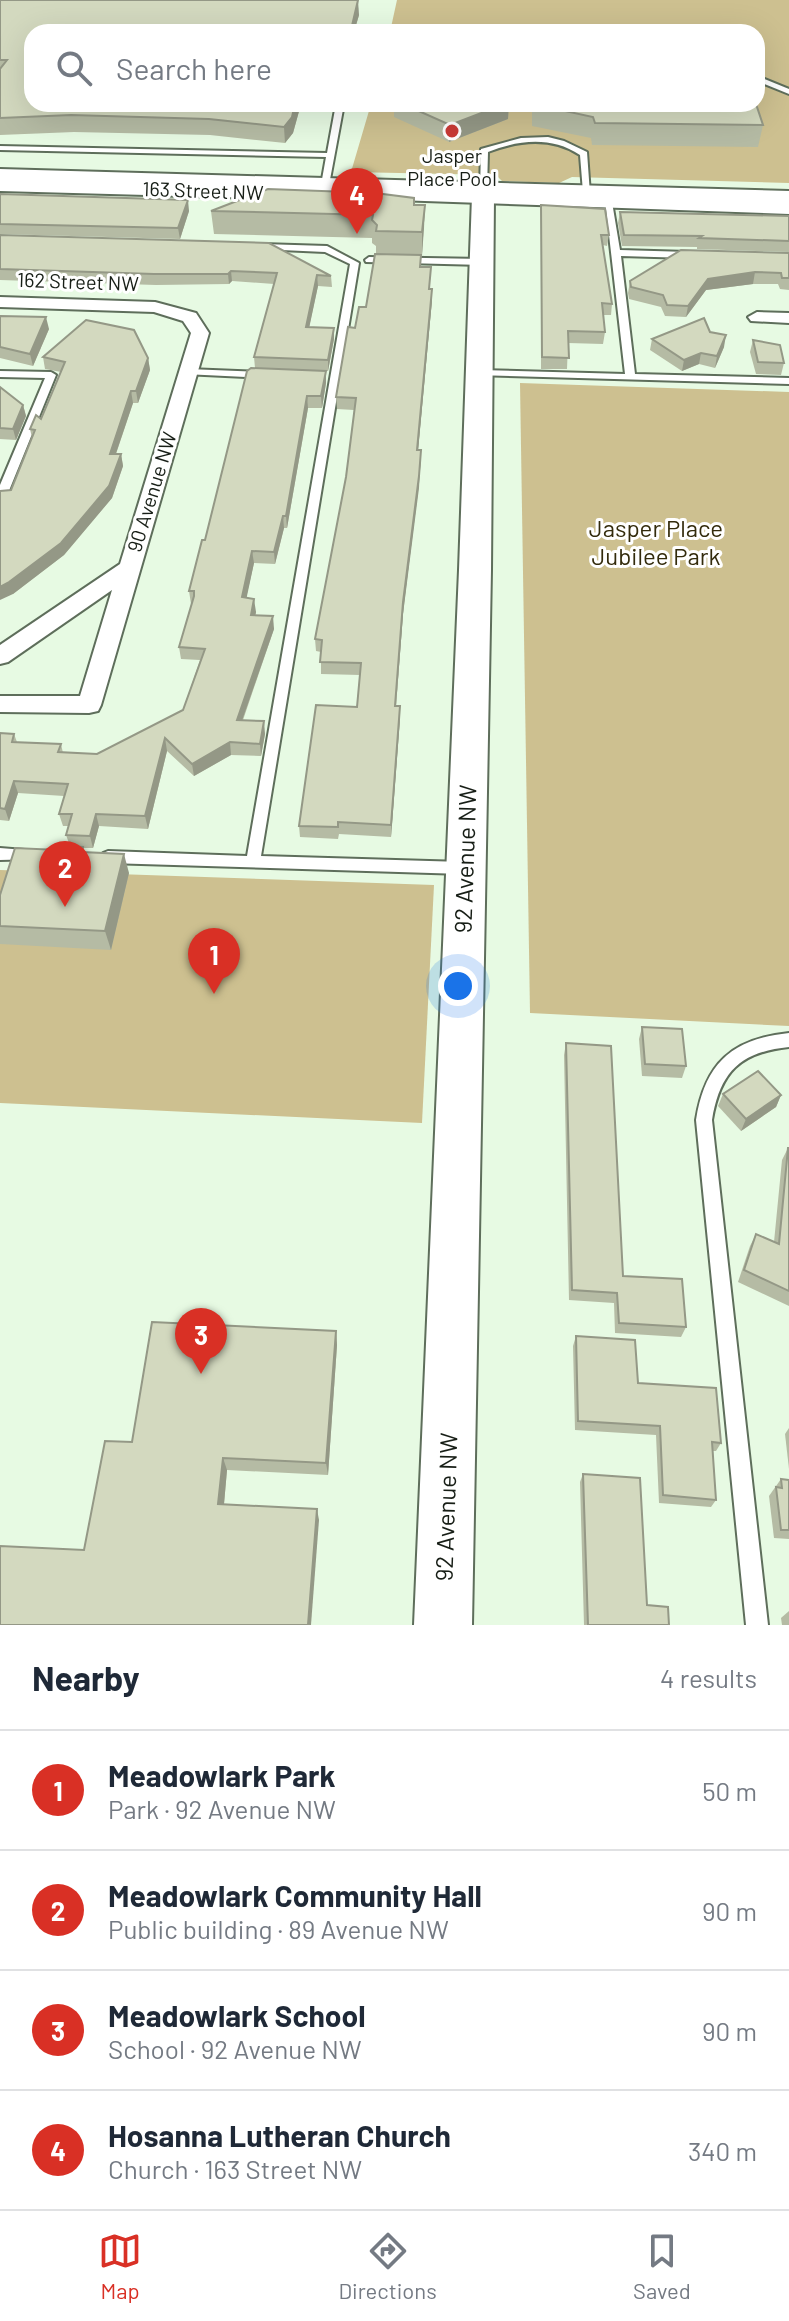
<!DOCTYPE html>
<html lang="en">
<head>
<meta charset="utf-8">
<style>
  body { margin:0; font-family:Barlow,sans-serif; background:#f6f6f7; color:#1f2937 }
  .you { position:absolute; left:458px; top:986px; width:28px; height:28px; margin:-20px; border:6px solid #fff; border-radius:50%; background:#1a73e8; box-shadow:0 0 0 12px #1a73e833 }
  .badge { display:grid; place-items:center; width:52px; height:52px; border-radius:50%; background:#d93025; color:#fff; font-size:26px; font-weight:700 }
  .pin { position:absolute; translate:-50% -66px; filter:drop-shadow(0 2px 4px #0008) }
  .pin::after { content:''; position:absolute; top:42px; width:28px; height:24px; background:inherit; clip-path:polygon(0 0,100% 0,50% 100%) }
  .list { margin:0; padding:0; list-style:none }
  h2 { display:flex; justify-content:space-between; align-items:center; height:104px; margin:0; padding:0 32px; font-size:34px }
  h2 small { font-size:26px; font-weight:400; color:#747a83 }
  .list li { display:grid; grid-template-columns:52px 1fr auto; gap:24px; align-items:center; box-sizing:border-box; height:120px; padding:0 32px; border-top:2px solid #e0e1e3 }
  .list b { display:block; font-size:30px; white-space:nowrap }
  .list p { margin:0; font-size:26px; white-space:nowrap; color:#747a83 }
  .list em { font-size:26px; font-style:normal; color:#747a83 }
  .icon { flex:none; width:44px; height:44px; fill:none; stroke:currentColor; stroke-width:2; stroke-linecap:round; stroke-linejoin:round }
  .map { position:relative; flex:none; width:789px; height:1625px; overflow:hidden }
  .search { position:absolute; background:#fff; box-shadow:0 8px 32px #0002; left:24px; right:24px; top:24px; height:88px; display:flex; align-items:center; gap:20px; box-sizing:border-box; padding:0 28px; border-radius:24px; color:#747a83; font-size:30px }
  .sheet { height:584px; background:#fff }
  nav { display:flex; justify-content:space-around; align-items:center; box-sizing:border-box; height:112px; border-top:2px solid #e0e1e3; background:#fff; font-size:22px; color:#747a83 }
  nav a { display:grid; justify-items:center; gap:4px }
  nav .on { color:#d93025 }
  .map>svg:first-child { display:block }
  .green { fill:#cdc090 }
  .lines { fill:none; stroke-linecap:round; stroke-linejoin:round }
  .lane-casing { stroke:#5e6e5b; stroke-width:4 }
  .street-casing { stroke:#5e6e5b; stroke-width:4 }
  .secondary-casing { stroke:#5e6e5b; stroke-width:4 }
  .lane { fill:#fff; fill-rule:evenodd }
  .street { fill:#fff; fill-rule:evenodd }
  .secondary { fill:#fff; fill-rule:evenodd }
  .wall { fill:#b5bba4 }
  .shaded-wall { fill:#949886 }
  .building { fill:#d3d9bf; stroke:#949886; stroke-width:2 }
  .poi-dot { fill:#c93a36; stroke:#fff; stroke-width:3 }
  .labels { text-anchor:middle; stroke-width:6; stroke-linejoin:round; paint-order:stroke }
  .far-poi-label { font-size:20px; fill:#171e16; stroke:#fff }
  .far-street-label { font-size:20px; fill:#171e16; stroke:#fff }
  .park-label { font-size:24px; fill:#332b0c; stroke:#fff }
  .street-label { font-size:24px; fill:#171e16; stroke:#fff }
</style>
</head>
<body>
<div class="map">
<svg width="789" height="1625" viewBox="0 0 789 1625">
  <rect width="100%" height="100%" fill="#e7fae3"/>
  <g class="green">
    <polygon points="397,0 789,0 789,183 572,177 559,183 502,181 496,175 351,172 371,104 757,104 757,32 390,32"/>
    <polygon points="520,383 789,392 789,1026 530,1013"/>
    <polygon points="0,870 434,885 422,1123 0,1103"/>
  </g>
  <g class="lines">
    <defs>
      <g id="lane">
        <polygon points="757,76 789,89 789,94 757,81"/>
        <polygon points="336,104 344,104 329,185 325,187 321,185 326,157 0,150 0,146 327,153"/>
        <path d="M548,137L564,141L587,152L590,194L583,192L580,155C551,136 519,140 488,152L487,189L480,191L481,149L521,138Z"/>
        <polygon points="605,200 612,202 620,250 688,252 692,255 688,258 621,256 635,374 789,378 789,384 475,375 474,373 479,370 625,374"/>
        <polygon points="262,244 327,246 359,263 261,856 463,862 468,864 470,868 468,872 463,874 108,863 103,861 101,857 103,853 108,851 247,856 350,264 325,252 259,249 259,245"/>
        <polygon points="369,257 483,259 487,262 483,265 366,262 365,260"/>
        <polygon points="188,369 264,372 269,375 264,378 184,374 184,370"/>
        <polygon points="0,371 51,372 56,375 6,498 0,501 0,485 45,378 0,377"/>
        <polygon points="0,848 37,851 39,855 37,859 0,860"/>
        <path d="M789,1033V1047C740,1052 720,1072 712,1120L768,1625H746L696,1120C705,1063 732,1039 789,1033Z"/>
      </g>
      <g id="street">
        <polygon points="0,181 294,189 302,194 294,199 0,191"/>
        <polygon points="373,191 789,204 789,214 368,199 365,196"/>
        <polygon points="0,297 155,302 196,313 209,333 101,705 98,711 89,713 0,712 0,696 80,696 112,590 8,662 0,664 0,645 120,564 191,333 183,321 154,312 0,307"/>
        <polygon points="757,312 789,313 789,323 751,321 748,317"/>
      </g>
      <polygon id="secondary" points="0,169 789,191 789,205 494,196 491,570 472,1625 414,1625 459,570 472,196 0,183"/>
    </defs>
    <use href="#lane" class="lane-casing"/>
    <use href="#street" class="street-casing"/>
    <use href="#secondary" class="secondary-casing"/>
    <use href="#lane" class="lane"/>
    <use href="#street" class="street"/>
    <use href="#secondary" class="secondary"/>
  </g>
  <g class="wall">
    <polygon points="0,0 359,15 354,32 32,32 32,104 301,104 293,133 285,143 210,135 74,132 0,135"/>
    <polygon points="394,104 509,104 508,119 449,142 394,117"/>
    <polygon points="532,104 756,104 763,125 758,147 592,145 591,138 532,126"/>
    <polygon points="0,194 189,211 180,239 0,234"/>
    <polygon points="414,205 425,205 422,255 376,254 376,246 372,243 372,238 214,234 211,211"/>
    <polygon points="541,205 609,235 607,246 603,245 612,304 611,315 603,315 605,332 603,344 568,343 567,369 541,369"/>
    <polygon points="620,212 789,216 789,252 697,249 697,247 622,246 618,223"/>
    <polygon points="0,236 331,276 332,287 318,286 309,327 334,339 328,371 255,368 254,357 274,284 232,281 229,284 156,285 0,280"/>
    <polygon points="789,253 789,290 780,289 778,284 753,284 706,290 686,317 665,316 661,307 629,299 628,293 630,281"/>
    <polygon points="430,289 432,300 418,450 421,462 403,614 396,706 400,718 391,837 339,834 338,839 300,837 299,826 357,707 360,675 321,674 321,652 316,651 315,639 346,477 354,410 337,409 336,397 355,328 366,307"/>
    <polygon points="0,316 49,329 33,366 0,358"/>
    <polygon points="710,332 724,347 715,368 699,364 682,371 650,350 652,339"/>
    <polygon points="753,340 784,363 781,375 756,374 750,352"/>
    <polygon points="43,357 148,358 150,370 138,403 133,403 116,454 121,454 123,466 112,498 64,555 13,594 11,490 32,438 30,429 41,419 61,372 45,369"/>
    <polygon points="326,371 326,383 322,408 308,408 287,528 284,528 275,564 254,563 246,598 256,612 255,615 274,629 243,720 265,734 261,756 231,755 194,776 167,751 148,829 99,826 93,848 83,848 84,852 129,873 111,950 0,944 0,895 58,850 70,846 66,835 69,826 63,826 59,814 64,796 18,793 9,821 0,820 0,733 14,734 17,742 61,744 63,753 97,754 183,710 200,660 181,659 179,647 192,604 191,604 189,591 205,540"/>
    <polygon points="0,387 23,405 26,416 16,440 0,439"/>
    <polygon points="642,1027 686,1066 682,1078 642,1076 639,1039"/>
    <polygon points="566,1043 623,1276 686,1327 681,1337 615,1333 614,1303 569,1300 564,1055"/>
    <polygon points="723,1094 781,1095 776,1107 741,1131 718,1106"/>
    <polygon points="788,1148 789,1148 789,1306 738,1282 750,1246 756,1234 774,1242 782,1160"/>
    <polygon points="336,1331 337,1345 328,1475 227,1470 224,1504 319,1520 84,1550 132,1442"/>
    <polygon points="576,1336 721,1443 716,1451 713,1451 716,1500 711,1507 659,1503 656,1435 575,1430 573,1346"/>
    <polygon points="789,1428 789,1469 785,1434"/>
    <polygon points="583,1474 647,1605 669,1625 584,1625 580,1482"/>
    <polygon points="781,1479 789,1480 789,1539 774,1538 769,1496"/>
    <polygon points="789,1611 789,1625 782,1625 781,1618"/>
  </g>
  <g class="shaded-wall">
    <polygon points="358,0 359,15 354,32 351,32"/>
    <polygon points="295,104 301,104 293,133 285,143 284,127"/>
    <polygon points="505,104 509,104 508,119 449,142 450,125"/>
    <polygon points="188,200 189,211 180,239 178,228"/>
    <polygon points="425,205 424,228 422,255 422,232"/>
    <polygon points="231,271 232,281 229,284 228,274"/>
    <polygon points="755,272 753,284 706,290 686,317 688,306 708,279"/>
    <polygon points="317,275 318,286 307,338 306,327"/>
    <polygon points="432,289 432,300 417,462 417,450"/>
    <polygon points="46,317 49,329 33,366 30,354"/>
    <polygon points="334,328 334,339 328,371 328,360"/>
    <polygon points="726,335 724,347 715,368 717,356"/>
    <polygon points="701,353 699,364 682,371 684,360"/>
    <polygon points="148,358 150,370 138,403 136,391"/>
    <polygon points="326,371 326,383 322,408 321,396"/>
    <polygon points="131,391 133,403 112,465 110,454"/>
    <polygon points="307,396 308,408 287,528 286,516"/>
    <polygon points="23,405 26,416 16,440 13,429"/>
    <polygon points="421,450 419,488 403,614 395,718 403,602"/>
    <polygon points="121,454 123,466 112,498 64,555 13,594 0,600 0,587"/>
    <polygon points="283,516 284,528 275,564 274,552"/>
    <polygon points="252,551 254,563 244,610 242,597"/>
    <polygon points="254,599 256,612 253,627 251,615"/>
    <polygon points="273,616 274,629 238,732 237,720"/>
    <polygon points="400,706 400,718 391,837 391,825"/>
    <polygon points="264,721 265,734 261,756 260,744"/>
    <polygon points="165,738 167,751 148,829 145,816"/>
    <polygon points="230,742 231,755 194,776 192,764"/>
    <polygon points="14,781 18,793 9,821 5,809"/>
    <polygon points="96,814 99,826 93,848 90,836"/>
    <polygon points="124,854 129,873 111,950 105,931"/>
    <polygon points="781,1095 776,1107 741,1131 746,1119"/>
    <polygon points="336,1331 337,1345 328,1475 326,1463"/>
    <polygon points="223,1458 227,1470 223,1515 218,1504"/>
    <polygon points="317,1509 319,1520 311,1625 308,1625"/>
  </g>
  <g class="building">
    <polygon points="0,0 358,0 351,30 310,29 311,32 32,32 32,104 295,104 292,117 284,127 209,119 71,115 0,118 0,69 7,60 0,60"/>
    <polygon points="403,104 505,104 450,125"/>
    <polygon points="533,104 756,104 763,125 595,123 593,117"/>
    <polygon points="268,189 375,193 414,198 414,205 425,205 422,232 376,231 377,225 372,220 373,215 211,211"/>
    <polygon points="0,194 188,200 178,228 0,224"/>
    <polygon points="541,205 605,209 609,235 601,235 612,304 602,303 605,332 568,331 569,358 542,357"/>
    <polygon points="620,212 789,216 789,241 699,238 702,236 624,235"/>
    <polygon points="0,235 269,243 331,276 317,275 306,327 334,328 328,360 254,357 277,273 231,271 228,274 154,274 0,269"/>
    <polygon points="681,250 789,253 789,278 782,278 781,273 755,272 708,279 688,306 667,305 663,295 631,287 630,281"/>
    <polygon points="375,254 421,255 420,267 431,267 429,289 432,289 417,450 421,450 419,476 403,602 395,706 400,706 391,825 338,822 338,827 299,826 316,705 357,707 361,663 320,662 322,640 315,639 346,477 356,398 336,397 348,327 355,328 359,307 366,307"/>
    <polygon points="0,316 46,317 30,354 0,347"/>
    <polygon points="704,318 710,332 726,335 717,356 701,353 684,360 652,339"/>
    <polygon points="86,320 134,330 148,358 136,391 131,391 110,454 121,454 109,486 61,543 9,582 0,587 0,491 11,490 35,430 30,429 36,415 41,419 65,362 43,357"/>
    <polygon points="753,340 780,345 784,363 758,362"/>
    <polygon points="251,368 326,371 321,396 307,396 286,516 283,516 274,552 252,551 242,597 254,599 251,615 273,616 237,720 264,721 260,744 230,742 192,764 165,738 145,816 96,814 90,836 66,835 72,814 59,814 68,784 14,781 5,809 0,808 0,733 14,734 12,742 61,744 58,752 97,754 183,710 205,649 179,647 194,596 194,591 189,591 202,540 205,540 247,371"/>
    <polygon points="0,387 23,405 13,429 0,428"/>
    <polygon points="59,846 83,847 82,852 124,854 105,931 0,926 0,895 15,848 58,850"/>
    <polygon points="642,1027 682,1029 686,1066 645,1064"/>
    <polygon points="566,1043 611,1046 623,1276 682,1279 686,1327 619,1323 617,1293 572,1290"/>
    <polygon points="758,1071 781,1095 746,1119 723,1094"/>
    <polygon points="788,1148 789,1148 789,1291 744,1270 756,1234 779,1244"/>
    <polygon points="152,1322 336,1331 326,1463 223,1458 218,1504 317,1509 308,1625 0,1625 0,1546 84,1550 105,1441 132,1442"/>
    <polygon points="576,1336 635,1340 638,1383 716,1388 721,1443 712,1442 716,1500 663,1495 660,1426 578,1421"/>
    <polygon points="583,1474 640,1478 647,1605 668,1607 669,1625 588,1625"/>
    <polygon points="781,1479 789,1480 789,1530 781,1530 776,1487 782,1488"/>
  </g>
  <circle class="poi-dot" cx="452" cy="131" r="8"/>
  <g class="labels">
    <g class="far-poi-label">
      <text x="452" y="163">Jasper<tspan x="452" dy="23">Place Pool</tspan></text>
    </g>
    <g class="far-street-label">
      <text transform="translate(203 191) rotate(2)" y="7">163 Street NW</text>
      <text transform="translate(78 282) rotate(2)" y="7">162 Street NW</text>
      <text transform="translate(152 492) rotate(-73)" y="7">90 Avenue NW</text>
    </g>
    <g class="park-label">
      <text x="656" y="537">Jasper Place<tspan x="656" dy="28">Jubilee Park</tspan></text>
    </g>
    <g class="street-label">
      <text transform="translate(466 859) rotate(-88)" y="8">92 Avenue NW</text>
      <text transform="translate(447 1507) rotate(-88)" y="8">92 Avenue NW</text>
    </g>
  </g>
</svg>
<div class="you"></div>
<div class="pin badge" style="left:214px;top:994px">1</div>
<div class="pin badge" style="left:65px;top:907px">2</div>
<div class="pin badge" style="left:201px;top:1374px">3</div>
<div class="pin badge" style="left:357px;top:234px">4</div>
<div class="search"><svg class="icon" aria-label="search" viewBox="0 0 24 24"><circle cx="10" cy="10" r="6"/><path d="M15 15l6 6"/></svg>Search here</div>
</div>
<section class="sheet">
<h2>Nearby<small>4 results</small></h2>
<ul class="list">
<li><span class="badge">1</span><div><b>Meadowlark Park</b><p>Park · 92 Avenue NW</p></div><em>50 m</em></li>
<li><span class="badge">2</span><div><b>Meadowlark Community Hall</b><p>Public building · 89 Avenue NW</p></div><em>90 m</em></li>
<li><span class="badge">3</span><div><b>Meadowlark School</b><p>School · 92 Avenue NW</p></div><em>90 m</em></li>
<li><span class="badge">4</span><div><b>Hosanna Lutheran Church</b><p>Church · 163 Street NW</p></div><em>340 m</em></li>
</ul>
</section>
<nav>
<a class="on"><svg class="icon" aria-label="map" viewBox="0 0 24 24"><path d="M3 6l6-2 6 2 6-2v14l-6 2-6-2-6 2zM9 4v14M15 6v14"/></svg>Map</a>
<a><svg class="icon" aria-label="directions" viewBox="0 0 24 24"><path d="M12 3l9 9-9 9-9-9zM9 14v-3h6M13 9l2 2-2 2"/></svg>Directions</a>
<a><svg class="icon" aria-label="saved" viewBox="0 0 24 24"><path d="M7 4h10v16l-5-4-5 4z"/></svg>Saved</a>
</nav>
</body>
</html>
